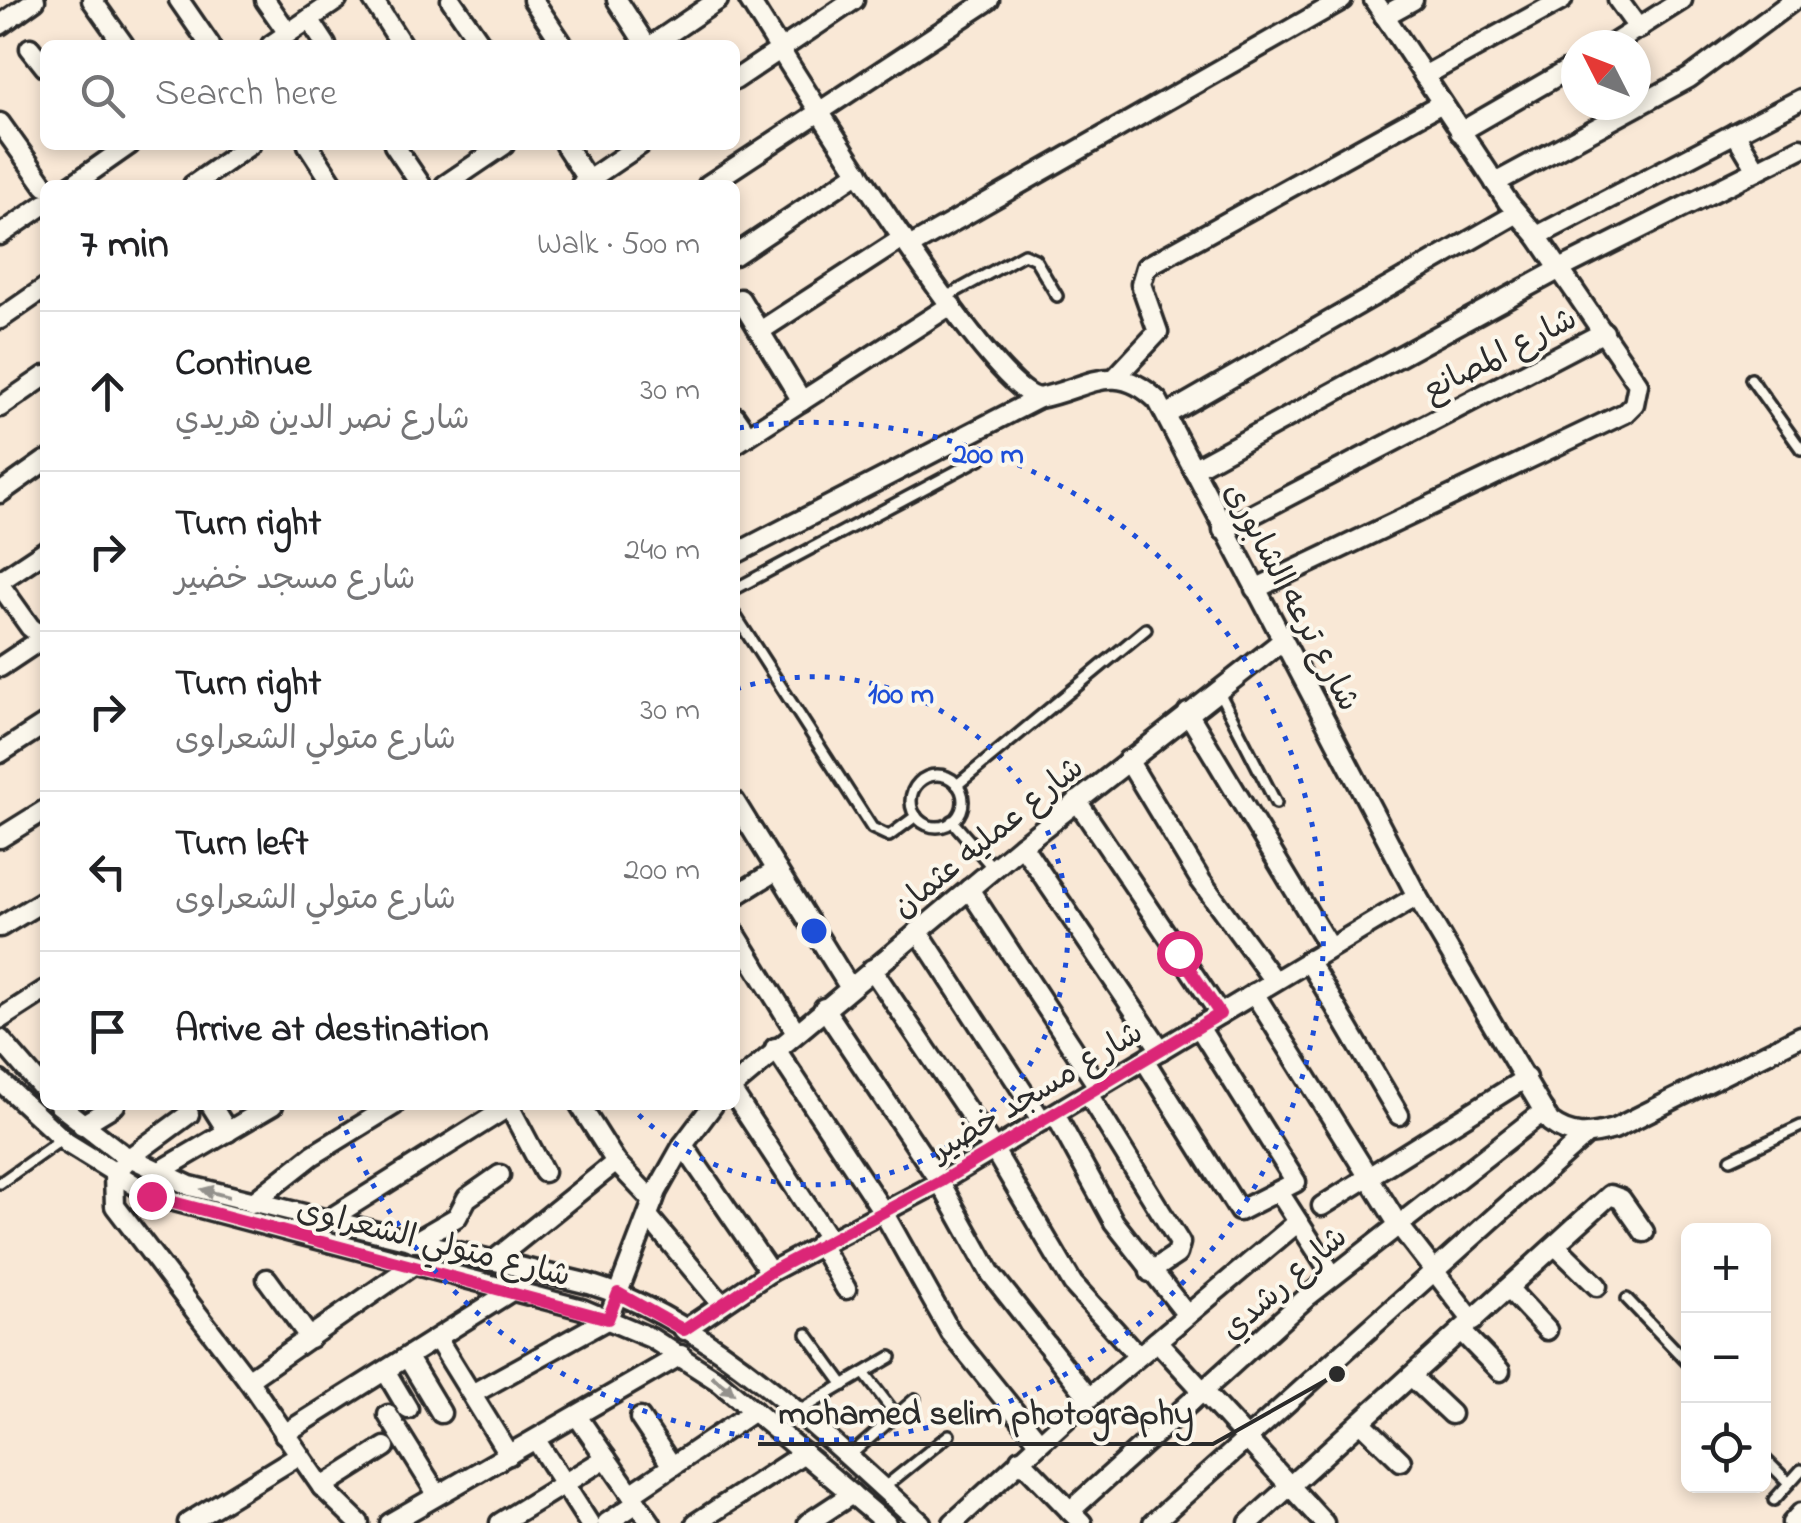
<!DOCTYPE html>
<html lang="en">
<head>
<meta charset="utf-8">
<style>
  body { margin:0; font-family:"Indie Flower","Playpen Sans Arabic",sans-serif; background:#f2f2f2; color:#202124 }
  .controls { position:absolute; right:30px; bottom:30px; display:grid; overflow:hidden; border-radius:15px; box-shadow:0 5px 15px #0003 }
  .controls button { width:90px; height:90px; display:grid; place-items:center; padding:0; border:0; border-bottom:2px solid #e0e0e0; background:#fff; color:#202124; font:50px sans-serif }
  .compass { position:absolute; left:1561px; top:30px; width:90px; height:90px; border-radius:50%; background:#fff; box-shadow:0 5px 15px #0003; rotate:312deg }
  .stop { position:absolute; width:30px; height:30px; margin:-22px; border:8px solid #db2777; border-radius:50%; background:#fff }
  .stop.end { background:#db2777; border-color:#fff; box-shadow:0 2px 10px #0008 }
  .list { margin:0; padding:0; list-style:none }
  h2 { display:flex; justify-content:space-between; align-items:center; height:130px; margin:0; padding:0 40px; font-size:42px }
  h2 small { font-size:32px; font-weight:400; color:#757577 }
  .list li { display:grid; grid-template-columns:65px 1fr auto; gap:30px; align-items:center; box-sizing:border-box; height:160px; padding:0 40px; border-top:2px solid #e0e0e0 }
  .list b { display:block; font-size:38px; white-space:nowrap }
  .list p { margin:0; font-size:32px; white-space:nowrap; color:#757577 }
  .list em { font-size:32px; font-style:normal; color:#757577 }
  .icon { flex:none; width:55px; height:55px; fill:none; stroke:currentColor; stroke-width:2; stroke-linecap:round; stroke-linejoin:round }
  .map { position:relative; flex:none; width:1801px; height:1523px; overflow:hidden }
  .search { position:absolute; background:#fff; box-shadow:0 5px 15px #0003; left:40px; top:40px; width:700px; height:110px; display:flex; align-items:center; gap:25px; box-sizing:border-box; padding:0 35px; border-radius:15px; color:#757577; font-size:38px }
  .panel { position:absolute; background:#fff; box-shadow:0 5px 15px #0003; left:40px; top:180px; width:700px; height:930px; border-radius:15px }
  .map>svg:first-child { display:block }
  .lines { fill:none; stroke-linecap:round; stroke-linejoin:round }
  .service-casing { stroke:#2b2b2b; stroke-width:16 }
  .minor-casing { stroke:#2b2b2b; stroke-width:25 }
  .service { stroke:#fbf7ec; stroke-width:9 }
  .minor { stroke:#fbf7ec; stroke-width:18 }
  .oneway { fill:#93918c }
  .route { stroke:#db2777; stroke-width:12 }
  .ring { fill:none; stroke:#1d4ed8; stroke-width:5; stroke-dasharray:5 10 }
  .labels { text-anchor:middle; stroke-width:8; stroke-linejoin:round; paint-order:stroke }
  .street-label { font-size:32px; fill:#2b2b2b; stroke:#fbf7ec }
  .centre { fill:#1d4ed8; stroke:#fbf7ec; stroke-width:5 }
  .ring-label { font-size:30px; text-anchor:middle; font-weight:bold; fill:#1d4ed8; stroke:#fbf7ec; stroke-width:8; stroke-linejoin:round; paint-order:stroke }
  .leader { fill:none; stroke:#2b2b2b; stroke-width:4 }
  .callout-dot { fill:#2b2b2b; stroke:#fbf7ec; stroke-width:4 }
  .callout-label { font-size:35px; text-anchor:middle; font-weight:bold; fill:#2b2b2b; stroke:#fbf7ec; stroke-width:8; stroke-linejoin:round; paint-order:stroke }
</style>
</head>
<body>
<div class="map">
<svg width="1801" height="1523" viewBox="0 0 1801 1523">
  <rect width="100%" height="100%" fill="#f9e8d6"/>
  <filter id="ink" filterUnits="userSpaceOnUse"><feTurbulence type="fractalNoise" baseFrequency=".01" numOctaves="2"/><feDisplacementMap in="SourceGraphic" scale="20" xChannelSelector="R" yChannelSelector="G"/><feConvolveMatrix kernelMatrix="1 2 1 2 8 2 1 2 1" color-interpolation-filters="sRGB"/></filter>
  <g filter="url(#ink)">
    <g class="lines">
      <defs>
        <g id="service">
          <polyline points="946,297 1024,254 1035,259 1057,296"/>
          <polyline points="1751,379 1801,449"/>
          <polyline points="735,589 983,457"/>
          <polyline points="735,615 872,828 889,836 916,816"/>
          <polyline points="1219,692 1276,803"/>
          <circle cx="937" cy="801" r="26"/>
          <polyline points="957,785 1146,629"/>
          <polyline points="952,821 993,868"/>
          <polyline points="1731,1159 1801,1126"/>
          <polyline points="0,1183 62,1139"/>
          <polyline points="1627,1299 1688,1363"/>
          <polyline points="807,1334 844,1385"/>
          <polyline points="864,1373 896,1415"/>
          <polyline points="799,1411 891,1357"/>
          <polyline points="849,1456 915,1399"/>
          <polyline points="1764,1458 1789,1483"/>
          <polyline points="882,1489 949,1435"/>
          <polyline points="1774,1500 1801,1470"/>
        </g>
        <g id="minor">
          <polyline points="92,0 124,45"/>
          <polyline points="179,0 210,45"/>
          <polyline points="265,0 288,33"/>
          <polyline points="373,0 402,45"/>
          <polyline points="451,0 482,45"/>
          <polyline points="533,0 563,45"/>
          <polyline points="617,0 646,45"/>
          <path d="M749,0C786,59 989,391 1039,398C1087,389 1114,358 1158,401L1417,896L1550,1122C1571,1138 1589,1136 1614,1129L1801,1036"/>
          <polyline points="1618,0 1639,29"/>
          <polyline points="1384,16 1413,0"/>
          <polyline points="309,19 326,45"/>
          <polyline points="0,25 35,0"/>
          <polyline points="271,45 337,0"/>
          <polyline points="652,45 718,0"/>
          <polyline points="1611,45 1682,0"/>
          <polyline points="30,48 45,67"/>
          <polyline points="1424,76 1562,0"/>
          <polyline points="735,80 854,0"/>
          <polyline points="0,123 45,186"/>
          <polyline points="1460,132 1576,65"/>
          <polyline points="1735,133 1757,170"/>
          <polyline points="308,145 334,185"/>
          <polyline points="394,145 421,185"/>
          <polyline points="565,145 591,185"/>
          <polyline points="1495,183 1689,78 1794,0"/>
          <polyline points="72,185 129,145"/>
          <polyline points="193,185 250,145"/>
          <polyline points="445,185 504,145"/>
          <polyline points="581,185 640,145"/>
          <polyline points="708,185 989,0"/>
          <polyline points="0,235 45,204"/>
          <polyline points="1537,236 1801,99"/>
          <polyline points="909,247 1342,0"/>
          <polyline points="735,255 859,172"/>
          <polyline points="740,299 802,401"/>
          <polyline points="0,319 45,288"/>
          <polyline points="760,331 903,238"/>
          <polyline points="1115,378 1158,332 1141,284 1146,267 1442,103"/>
          <polyline points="0,407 45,376"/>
          <polyline points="1166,415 1516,214"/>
          <polyline points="735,416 748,435"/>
          <polyline points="735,444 951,305"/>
          <polyline points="1193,469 1560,269 1801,148"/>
          <polyline points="0,493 45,461"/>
          <polyline points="1223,530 1604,332"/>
          <polyline points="735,554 1039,398"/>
          <polyline points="0,581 45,551"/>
          <polyline points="0,585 30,627 45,639"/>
          <polyline points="1255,589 1625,413 1634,404 1638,384 1537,236 1508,202 1374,0"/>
          <polyline points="0,667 45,637"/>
          <polyline points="1188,713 1329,947"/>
          <polyline points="0,753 45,724"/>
          <polyline points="1128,760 1201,881 1274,981"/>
          <polyline points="1077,801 1220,1014"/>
          <polyline points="735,802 850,988"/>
          <polyline points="0,838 45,810"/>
          <polyline points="1022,845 1161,1050"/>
          <polyline points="969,889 1099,1088"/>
          <polyline points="735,896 777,870"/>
          <polyline points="0,927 45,900"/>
          <polyline points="918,931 1042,1121"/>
          <polyline points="735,933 796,1032"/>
          <polyline points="1308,960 1399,1115"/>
          <polyline points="872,969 994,1150 1073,1284 1138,1356"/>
          <polyline points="1254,993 1398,1224 1473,1321"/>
          <polyline points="824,1008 940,1182 991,1274 1089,1398"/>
          <polyline points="0,1019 45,990"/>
          <polyline points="0,1039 45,1091"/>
          <polyline points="775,1048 882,1210 951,1333 1039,1442"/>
          <polyline points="1145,1061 1239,1211 1296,1182 1199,1027"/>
          <polyline points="0,1081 67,1143 151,1195 582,1309 651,1338 718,1381 886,1523"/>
          <polyline points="735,1085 1022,845 1282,641"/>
          <polyline points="1088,1094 1180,1243 1177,1254 1150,1272"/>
          <polyline points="735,1096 828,1238"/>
          <path d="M59,1105L121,1153L190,1186L589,1284C713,1321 826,1438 921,1523"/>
          <polyline points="211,1105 228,1132"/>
          <polyline points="580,1105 616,1162 653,1201"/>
          <polyline points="509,1106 544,1172"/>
          <polyline points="189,1114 129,1158 114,1175 115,1206 248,1380 322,1487 359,1523"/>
          <polyline points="1055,1114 1114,1222 1187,1315"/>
          <polyline points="82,1125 115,1105"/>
          <polyline points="683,1145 770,1272"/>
          <polyline points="157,1173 273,1105"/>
          <polyline points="1279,1192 1333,1276"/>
          <polyline points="252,1203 313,1155 394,1105"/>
          <polyline points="1322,1206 1526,1078"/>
          <polyline points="648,1216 720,1302"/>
          <polyline points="326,1221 511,1105"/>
          <polyline points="414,1242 457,1217 467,1198 500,1175"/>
          <polyline points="819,1243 846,1289"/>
          <polyline points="1556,1246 1597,1286"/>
          <polyline points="493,1261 616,1162"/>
          <polyline points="267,1279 310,1338"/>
          <polyline points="1508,1288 1547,1330"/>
          <polyline points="684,1330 770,1272 940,1182 1417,896"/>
          <polyline points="1461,1331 1500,1371"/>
          <polyline points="438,1340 509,1455"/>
          <polyline points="1157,1341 1324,1523"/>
          <polyline points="408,1358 441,1413"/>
          <polyline points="386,1372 408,1409"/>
          <polyline points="1411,1376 1451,1414"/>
          <polyline points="248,1380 410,1267"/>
          <polyline points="472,1394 608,1319 657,1191 683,1145 713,1105"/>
          <polyline points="388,1415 437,1494"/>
          <polyline points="577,1416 651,1523"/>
          <polyline points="640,1418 672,1466"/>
          <polyline points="1361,1422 1401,1461"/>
          <polyline points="284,1434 510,1292"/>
          <polyline points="536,1440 589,1523"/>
          <polyline points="1020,1459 1082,1523"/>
          <polyline points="322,1487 385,1447"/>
          <polyline points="631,1494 754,1411"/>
          <polyline points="1070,1511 1307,1297 1544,1111"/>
          <polyline points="188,1523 299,1455"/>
          <polyline points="390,1523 681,1355"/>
          <polyline points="500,1523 606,1458"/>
          <polyline points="607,1523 637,1503"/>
          <polyline points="696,1523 804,1453"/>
          <polyline points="808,1523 852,1494"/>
          <polyline points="953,1523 1089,1398 1298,1222"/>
          <polyline points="1153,1523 1585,1136"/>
          <polyline points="1249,1523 1610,1195 1621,1199 1644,1232"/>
          <polyline points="1792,1523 1801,1513"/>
        </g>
      </defs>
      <use href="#service" class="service-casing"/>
      <use href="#minor" class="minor-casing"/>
      <use href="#service" class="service"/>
      <use href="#minor" class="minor"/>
    </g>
    <defs><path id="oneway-solid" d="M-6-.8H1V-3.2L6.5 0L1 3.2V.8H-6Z" transform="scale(2.5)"/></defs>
    <g class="oneway">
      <use href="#oneway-solid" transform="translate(215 1193) rotate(-165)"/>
      <use href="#oneway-solid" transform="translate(723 1385) rotate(39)"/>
    </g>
  </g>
  <g class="lines" filter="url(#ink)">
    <polyline class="route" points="151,1196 608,1319 618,1293 684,1330 770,1272 940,1182 1220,1014 1179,953"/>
  </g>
  <g class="ring">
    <path d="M736 689A254 254 0 1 1 630 1106"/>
    <path d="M739 428A509 509 0 1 1 336 1105"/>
  </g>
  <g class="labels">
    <g class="street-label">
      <text transform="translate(1499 353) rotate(-27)" y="11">شارع المصانع</text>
      <text transform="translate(1293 596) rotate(62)" y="11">شارع ترعه الشابورى</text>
      <text transform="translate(987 836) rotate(-39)" y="11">شارع عمليه عثمان</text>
      <text transform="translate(1036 1090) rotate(-31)" y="11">شارع مسجد خضير</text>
      <text transform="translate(434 1241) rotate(14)" y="11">شارع متولي الشعراوى</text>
      <text transform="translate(1283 1282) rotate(-41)" y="11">شارع رشدي</text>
    </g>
  </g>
  <circle cx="814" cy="931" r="15" class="centre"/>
  <g class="ring-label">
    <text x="988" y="463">200 m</text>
    <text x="901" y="703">100 m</text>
  </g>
  <path class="leader" d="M1337 1374L1213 1444H758"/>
  <circle class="callout-dot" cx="1337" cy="1374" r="10"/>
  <g class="callout-label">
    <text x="986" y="1424">mohamed selim photography</text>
  </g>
</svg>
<div class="controls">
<button>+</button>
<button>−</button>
<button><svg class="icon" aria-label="locate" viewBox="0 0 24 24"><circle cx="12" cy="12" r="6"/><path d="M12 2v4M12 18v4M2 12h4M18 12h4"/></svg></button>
</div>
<svg class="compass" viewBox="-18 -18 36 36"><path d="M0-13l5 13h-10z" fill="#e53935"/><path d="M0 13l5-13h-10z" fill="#757577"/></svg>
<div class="stop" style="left:1179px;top:953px"></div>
<div class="stop end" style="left:151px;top:1196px"></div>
<div class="search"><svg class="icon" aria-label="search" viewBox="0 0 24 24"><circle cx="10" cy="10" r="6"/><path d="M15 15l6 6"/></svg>Search here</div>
<section class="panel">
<h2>7 min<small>Walk · 500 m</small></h2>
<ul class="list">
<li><svg class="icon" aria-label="ahead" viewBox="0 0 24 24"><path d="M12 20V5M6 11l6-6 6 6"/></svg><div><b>Continue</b><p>شارع نصر الدين هريدي</p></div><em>30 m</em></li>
<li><svg class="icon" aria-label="right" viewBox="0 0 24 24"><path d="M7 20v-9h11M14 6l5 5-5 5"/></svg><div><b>Turn right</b><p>شارع مسجد خضير</p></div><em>240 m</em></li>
<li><svg class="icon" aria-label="right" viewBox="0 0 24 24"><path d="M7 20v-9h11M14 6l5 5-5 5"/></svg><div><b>Turn right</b><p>شارع متولي الشعراوى</p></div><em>30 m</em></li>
<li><svg class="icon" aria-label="left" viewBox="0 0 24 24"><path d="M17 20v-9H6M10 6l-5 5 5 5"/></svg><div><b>Turn left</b><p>شارع متولي الشعراوى</p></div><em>200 m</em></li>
<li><svg class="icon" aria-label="arrive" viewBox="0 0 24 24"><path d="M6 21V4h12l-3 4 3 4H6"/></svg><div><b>Arrive at destination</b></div></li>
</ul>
</section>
</div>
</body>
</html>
